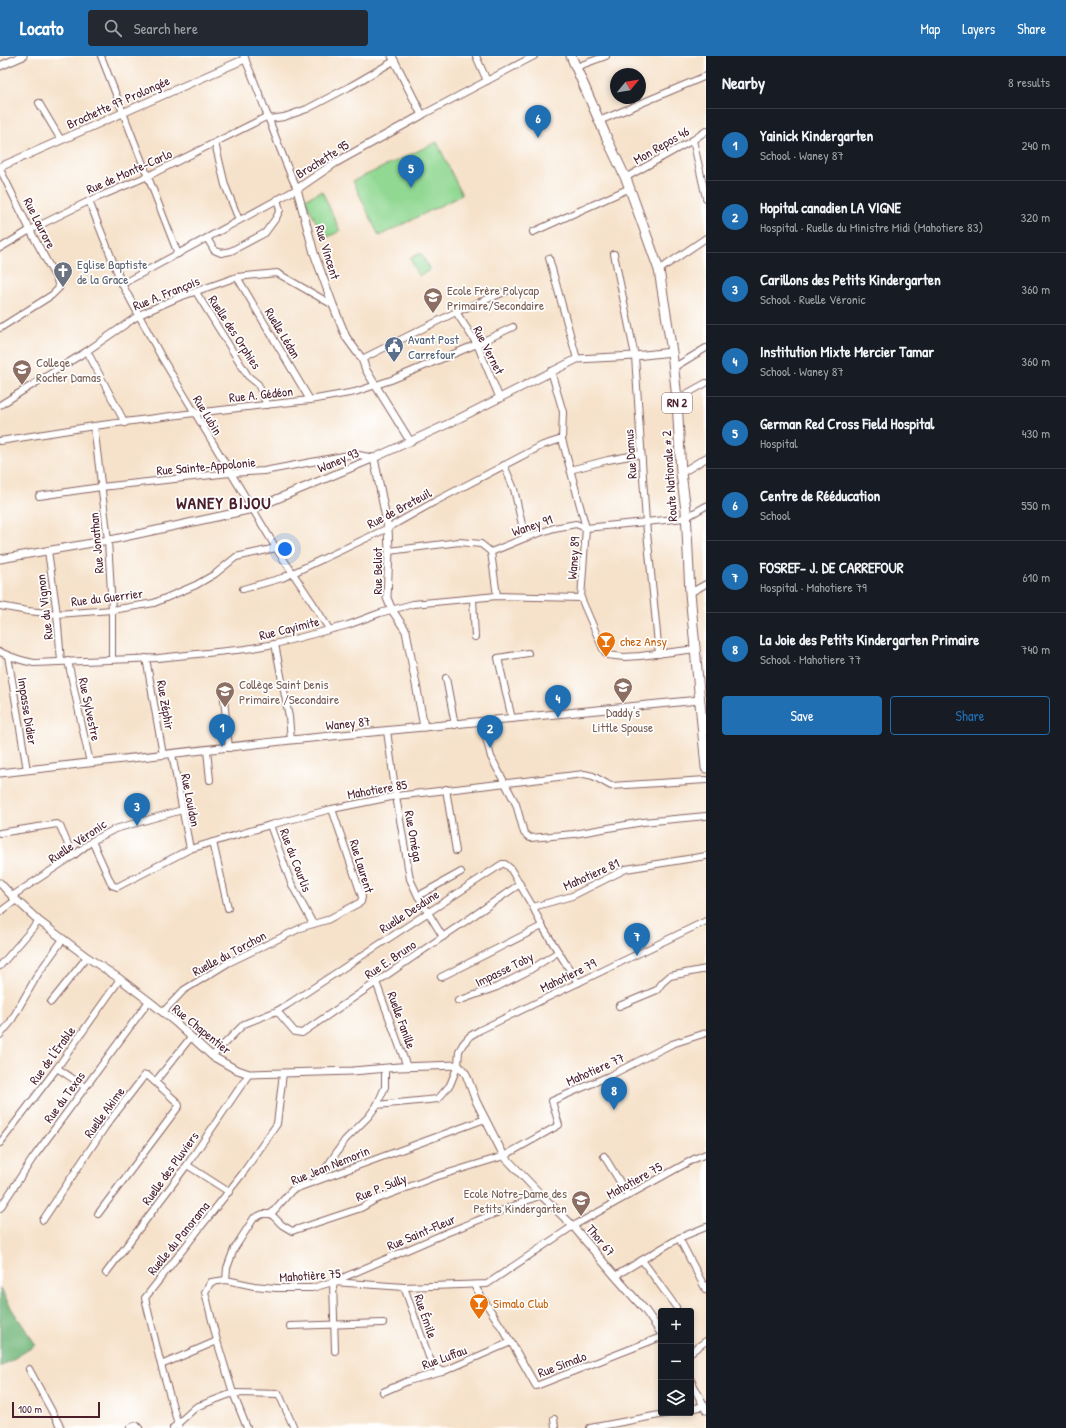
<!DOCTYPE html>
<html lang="en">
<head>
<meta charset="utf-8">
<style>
  body { margin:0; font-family:"Patrick Hand",sans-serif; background:#242831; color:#f1f3f6 }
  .controls { position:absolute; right:12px; bottom:12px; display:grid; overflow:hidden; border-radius:4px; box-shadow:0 2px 6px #0003 }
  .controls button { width:36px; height:36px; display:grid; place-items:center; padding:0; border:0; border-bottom:1px solid #363941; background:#171b24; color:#f1f3f6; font:20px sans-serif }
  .compass { position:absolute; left:610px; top:12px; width:36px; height:36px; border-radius:50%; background:#171b24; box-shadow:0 2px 6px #0003; rotate:60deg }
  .scale { position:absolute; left:12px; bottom:10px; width:88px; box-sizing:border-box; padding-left:4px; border:2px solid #4a1f2b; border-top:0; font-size:11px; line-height:14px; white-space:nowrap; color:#4a1f2b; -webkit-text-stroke:3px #fff; paint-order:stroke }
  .you { position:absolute; left:285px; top:493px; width:14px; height:14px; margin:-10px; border:3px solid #fff; border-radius:50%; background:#1a73e8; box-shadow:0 0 0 6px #1a73e833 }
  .badge { display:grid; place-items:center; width:26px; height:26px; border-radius:50%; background:#1f6fb2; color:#fff; font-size:13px; font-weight:700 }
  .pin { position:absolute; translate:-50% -33px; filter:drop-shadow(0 1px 2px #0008) }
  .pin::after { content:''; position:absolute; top:21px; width:14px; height:12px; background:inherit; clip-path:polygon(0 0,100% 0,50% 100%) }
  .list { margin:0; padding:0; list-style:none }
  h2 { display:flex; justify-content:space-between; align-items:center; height:52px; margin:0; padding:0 16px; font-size:17px }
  h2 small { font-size:13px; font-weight:400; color:#9ea1a6 }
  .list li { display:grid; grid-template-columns:26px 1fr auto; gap:12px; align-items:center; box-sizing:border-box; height:72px; padding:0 16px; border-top:1px solid #363941 }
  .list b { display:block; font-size:15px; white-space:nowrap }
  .list p { margin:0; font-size:13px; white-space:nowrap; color:#9ea1a6 }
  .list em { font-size:13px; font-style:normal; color:#9ea1a6 }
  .actions { display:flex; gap:8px; padding:12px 16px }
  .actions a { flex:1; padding:9px 0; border:1px solid #1f6fb2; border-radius:4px; text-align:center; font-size:14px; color:#1f6fb2 }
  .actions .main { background:#1f6fb2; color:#fff }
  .icon { flex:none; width:22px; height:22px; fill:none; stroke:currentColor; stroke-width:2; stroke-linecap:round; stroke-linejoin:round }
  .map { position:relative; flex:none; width:706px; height:1372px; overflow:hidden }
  header { display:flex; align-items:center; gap:24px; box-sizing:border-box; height:56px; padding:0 20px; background:#1f6fb2; color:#fff }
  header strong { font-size:19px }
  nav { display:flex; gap:22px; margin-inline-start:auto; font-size:14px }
  .search { width:280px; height:36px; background:#242831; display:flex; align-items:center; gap:10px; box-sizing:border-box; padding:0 14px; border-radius:4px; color:#9ea1a6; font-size:15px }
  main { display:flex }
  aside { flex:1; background:#171b24 }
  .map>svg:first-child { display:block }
  .green { fill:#91d893; stroke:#6e7c5f }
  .forest { fill:#74b87d; stroke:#5f6c54 }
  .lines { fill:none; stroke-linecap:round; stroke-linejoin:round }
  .minor-casing { stroke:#866363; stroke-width:8 }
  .tertiary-casing { stroke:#866363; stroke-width:9 }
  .primary-casing { stroke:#866363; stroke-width:11 }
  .minor { stroke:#fff; stroke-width:6 }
  .tertiary { stroke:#fff; stroke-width:7 }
  .primary { stroke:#fff; stroke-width:9 }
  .labels { text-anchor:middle; stroke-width:3.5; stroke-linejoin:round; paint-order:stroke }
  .shield { fill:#fff; stroke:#80626b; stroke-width:1 }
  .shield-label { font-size:12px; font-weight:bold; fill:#4a1f2b }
  .street-label { font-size:13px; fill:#4a1f2b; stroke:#fff }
  .worship-label { font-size:13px; fill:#5b616d; stroke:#fff; text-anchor:start }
  .education-label { font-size:13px; fill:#785e54; stroke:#fff; text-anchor:start }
  .service-label { font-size:13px; fill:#4e5e75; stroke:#fff; text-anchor:start }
  .food-label { font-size:13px; fill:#c56008; stroke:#fff; text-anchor:start }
  .district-label { font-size:17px; font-weight:bold; letter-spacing:1px; fill:#4a1f2b; stroke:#fff }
</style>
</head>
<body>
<header>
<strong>Locato</strong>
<div class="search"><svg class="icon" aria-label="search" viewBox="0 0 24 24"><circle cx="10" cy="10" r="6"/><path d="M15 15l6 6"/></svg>Search here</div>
<nav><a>Map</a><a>Layers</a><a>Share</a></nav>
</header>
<main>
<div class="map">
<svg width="706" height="1372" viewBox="0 0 706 1372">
  <rect width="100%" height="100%" fill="#fff"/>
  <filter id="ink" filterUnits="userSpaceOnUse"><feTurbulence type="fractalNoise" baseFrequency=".025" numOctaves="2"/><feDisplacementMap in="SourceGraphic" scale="8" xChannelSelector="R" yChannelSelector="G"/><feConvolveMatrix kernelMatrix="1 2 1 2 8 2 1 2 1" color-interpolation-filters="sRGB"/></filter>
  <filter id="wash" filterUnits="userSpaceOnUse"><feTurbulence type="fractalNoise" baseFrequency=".012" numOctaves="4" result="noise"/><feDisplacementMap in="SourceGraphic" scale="16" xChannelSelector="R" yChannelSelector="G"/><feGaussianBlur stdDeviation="0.9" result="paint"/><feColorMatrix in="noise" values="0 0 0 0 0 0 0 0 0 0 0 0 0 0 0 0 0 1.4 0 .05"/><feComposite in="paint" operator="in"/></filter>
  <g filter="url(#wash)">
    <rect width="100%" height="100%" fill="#f6e2ca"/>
    <g class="green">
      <polygon points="437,86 462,139 379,180 353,125"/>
      <polygon points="322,135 340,175 324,183 305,143"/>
      <polygon points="421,197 430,214 418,220 410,202"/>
    </g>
    <polygon class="forest" points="0,1232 13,1255 36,1289 0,1311"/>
  </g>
  <g filter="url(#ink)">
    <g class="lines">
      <defs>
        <g id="minor">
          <polyline points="101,0 178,198"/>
          <polyline points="476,0 487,25"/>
          <polyline points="576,11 606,0"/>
          <polyline points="39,47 61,84"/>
          <polyline points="422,59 534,0"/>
          <polyline points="269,63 284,61 307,53 349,31 394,5"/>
          <polyline points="599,65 706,20"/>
          <polyline points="693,84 706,142"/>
          <polyline points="215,87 225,129 239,164"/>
          <polyline points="0,113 30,174 57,224 59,232 52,239 0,272"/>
          <polyline points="625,122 693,84 706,75"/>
          <polyline points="89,145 122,228 162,302 276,492 316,552 329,573"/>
          <polyline points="533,176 630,132"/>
          <polyline points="207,182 214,194 221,197 231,195 265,177 276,162 280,154 277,143"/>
          <polyline points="0,192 30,174 89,145 148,120 268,60"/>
          <polyline points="614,198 635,300 646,466 659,598"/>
          <polyline points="549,202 577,303"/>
          <polyline points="659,214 706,182"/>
          <polyline points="237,221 310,344"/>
          <path d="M122,228L297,133C277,90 264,46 245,3"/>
          <polyline points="196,236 248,320 258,328 267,349"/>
          <polyline points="456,256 477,288 500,343"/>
          <polyline points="87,295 125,367"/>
          <polyline points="362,303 456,256 507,235"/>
          <polyline points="673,312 706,292"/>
          <polyline points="551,315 563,356 562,383 586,472 581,542 603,593 607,599 624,601 640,600 696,593"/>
          <polyline points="677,343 706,327"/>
          <polyline points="0,349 87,295 139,259 177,242 237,221 277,217 333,249"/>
          <polyline points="94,370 108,484 112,554 112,603"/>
          <polyline points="0,385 94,370 194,357 310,344 355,336 391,324 477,288 513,271"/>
          <polyline points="504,409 514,433 525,482"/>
          <polyline points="570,414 608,404 641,398"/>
          <polyline points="39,440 101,431 230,417 264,415 354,398 374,402"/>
          <polyline points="48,495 57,558 61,605"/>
          <polyline points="389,495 459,486 481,488 491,496 525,482 554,472 576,468 586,472 685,462 706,450"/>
          <polyline points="491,496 497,540"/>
          <polyline points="243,533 282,522 293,517 388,472 434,446 543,389 562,383"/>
          <polyline points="690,537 706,528"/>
          <polyline points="473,543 475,581"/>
          <polyline points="0,550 28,555 57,558 112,554 154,547 196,529 215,518 236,501 276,492"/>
          <polyline points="275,588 289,661 291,684"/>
          <path d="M0,596C11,601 22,605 34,607L158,602L246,593L275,588L348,569L380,557L413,548L497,540L581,542"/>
          <polyline points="8,600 27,714"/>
          <polyline points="146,602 163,699"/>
          <polyline points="68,605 90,707"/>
          <polyline points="446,622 455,669"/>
          <polyline points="223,633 229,692"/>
          <polyline points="512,663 498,602 528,597"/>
          <polyline points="482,666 491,701 516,748 524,777 530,782 574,778 643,766 706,760"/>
          <polyline points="387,675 396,740 410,823 418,840 443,881"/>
          <polyline points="207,694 210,724"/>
          <polyline points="172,698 190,793"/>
          <polyline points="446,733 456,795"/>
          <polyline points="270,769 291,827 313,868"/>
          <polyline points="0,777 57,768 60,770 73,800"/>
          <polyline points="92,785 112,829 117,831 190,793 270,769 332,753 396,740 584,718 593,720 611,730 706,724"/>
          <polyline points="213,786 228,852"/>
          <polyline points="12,840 73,800 92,785 115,773 182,754"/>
          <polyline points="418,840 461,816"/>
          <polyline points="533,851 572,840 626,813 706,800"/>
          <polyline points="0,856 16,844"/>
          <polyline points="0,910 39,865"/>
          <polyline points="441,921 542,870"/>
          <polyline points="376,926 407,1011"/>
          <polyline points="458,945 497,931 530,914 558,896"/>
          <polyline points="51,946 87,901"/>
          <polyline points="619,950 657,934 662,927 670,920 706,913"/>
          <polyline points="277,955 295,976 302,977 520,828"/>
          <polyline points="163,956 184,934 228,907 303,871 327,864 361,846 362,841 332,753"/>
          <polyline points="0,979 10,967 38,918 63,883"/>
          <polyline points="212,1000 244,968 277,955 287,949 502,808 505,808 510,812 533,851 542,870 578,927"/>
          <polyline points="57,1012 85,1031"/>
          <polyline points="377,1049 438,1043 450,1029 458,1009 459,995 463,988 470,980 480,974 706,865"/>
          <polyline points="0,1087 57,1012 120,923"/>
          <polyline points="604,1100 628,1139"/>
          <polyline points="187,1109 229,1136"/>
          <polyline points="318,1124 345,1084 369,1060 377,1049 385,1031 385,1012"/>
          <polyline points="0,1152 33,1102 149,945"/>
          <polyline points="98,1158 179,1050 178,1047 155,1026"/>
          <polyline points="271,1158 282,1169 292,1175 361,1152 375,1144 432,1122 504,1100 559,1069 552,1045 609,1020 672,988 706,977"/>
          <polyline points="43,1164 105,1071 145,1019 147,1019 155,1026 191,981"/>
          <polyline points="679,1182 706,1234"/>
          <polyline points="642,1204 676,1251"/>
          <polyline points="106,1217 187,1109 249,1018"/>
          <polyline points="615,1220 679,1182 706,1171"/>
          <polyline points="226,1224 227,1212 234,1193 254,1162 263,1158 271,1158 292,1134 485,1063"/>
          <polyline points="474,1229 511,1286 536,1330 661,1281"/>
          <polyline points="404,1231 429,1301 434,1310 442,1316"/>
          <polyline points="290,1270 383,1267"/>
          <polyline points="335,1295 333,1226 446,1177 541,1139"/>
          <polyline points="691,1296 706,1285"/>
          <polyline points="161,1309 217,1285"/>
          <polyline points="29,1313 61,1372"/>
          <polyline points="383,1336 408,1325 442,1316 511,1286"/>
          <polyline points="691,1353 704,1350"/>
          <polyline points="554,1363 555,1372"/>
          <polyline points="130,1372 136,1369 139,1372"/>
          <polyline points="173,1372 196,1351 233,1337 279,1338 294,1372"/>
          <polyline points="179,1372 161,1309 145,1242 243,1117 277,1068 283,1017"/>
          <polyline points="247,1372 233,1337 217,1285 205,1236 211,1226 226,1224 254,1230 276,1232 312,1232 333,1226 404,1231 487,1228 573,1170 694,1103 706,1098"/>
          <polyline points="590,1372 670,1357"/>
        </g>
        <g id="tertiary">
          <polyline points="392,0 422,59 335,107 297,133 314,197 333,249 346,281 362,303 366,314 410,385"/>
          <polyline points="0,10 23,0"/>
          <polyline points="0,111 245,3 244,0"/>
          <polyline points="374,402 388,472 389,495 387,542 392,554 406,575 424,671"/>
          <polyline points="681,417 706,402"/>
          <polyline points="0,503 115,483 253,453 374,402 450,367 577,303 635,300 672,296"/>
          <polyline points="0,717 291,684 699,644"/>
          <polyline points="0,827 12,840 39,865 87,901 120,923 149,945 175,966 212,1000 235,1013 249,1018 283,1017 353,1015 399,1011 458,1009 466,1018 476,1045 504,1100 541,1139 573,1170 615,1220 645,1254 661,1277"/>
          <polyline points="691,1325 706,1354"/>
        </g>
        <polyline id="primary" points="571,0 609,87 627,125 659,214 672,296 677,343 681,417 686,454 690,537 706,712"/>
      </defs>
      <use href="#minor" class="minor-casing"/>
      <use href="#tertiary" class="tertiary-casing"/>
      <use href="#primary" class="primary-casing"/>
      <use href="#minor" class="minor"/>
      <use href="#tertiary" class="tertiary"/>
      <use href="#primary" class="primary"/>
    </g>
  </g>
  <defs>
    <symbol id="church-pin" viewBox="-11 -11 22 30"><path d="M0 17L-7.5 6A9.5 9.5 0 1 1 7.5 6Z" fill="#6b7280" stroke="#fff"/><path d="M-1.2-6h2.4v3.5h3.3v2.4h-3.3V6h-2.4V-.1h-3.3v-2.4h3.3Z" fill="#fff"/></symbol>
    <symbol id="school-pin" viewBox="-11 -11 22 30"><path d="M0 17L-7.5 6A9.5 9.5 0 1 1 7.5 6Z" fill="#8d6e63" stroke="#fff"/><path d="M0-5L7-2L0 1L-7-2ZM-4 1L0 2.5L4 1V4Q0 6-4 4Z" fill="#fff"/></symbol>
    <symbol id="civic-pin" viewBox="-11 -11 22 30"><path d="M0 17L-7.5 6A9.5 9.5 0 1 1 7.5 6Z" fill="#5c6f8a" stroke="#fff"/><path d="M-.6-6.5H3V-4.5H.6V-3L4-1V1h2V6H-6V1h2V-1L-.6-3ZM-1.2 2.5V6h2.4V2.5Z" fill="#fff"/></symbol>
    <symbol id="bar-pin" viewBox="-11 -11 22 30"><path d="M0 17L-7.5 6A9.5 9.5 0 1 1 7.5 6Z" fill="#e8710a" stroke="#fff"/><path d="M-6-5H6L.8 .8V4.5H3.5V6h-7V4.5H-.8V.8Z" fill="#fff"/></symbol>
  </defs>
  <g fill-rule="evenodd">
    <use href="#church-pin" x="52" y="204" width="22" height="30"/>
    <use href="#school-pin" x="422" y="230" width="22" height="30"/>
    <use href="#civic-pin" x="383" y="279" width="22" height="30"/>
    <use href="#school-pin" x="11" y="302" width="22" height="30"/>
    <use href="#bar-pin" x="595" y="574" width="22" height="30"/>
    <use href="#school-pin" x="612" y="620" width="22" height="30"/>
    <use href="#school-pin" x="214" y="624" width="22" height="30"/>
    <use href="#school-pin" x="570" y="1133" width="22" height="30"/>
    <use href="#bar-pin" x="468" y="1236" width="22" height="30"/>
  </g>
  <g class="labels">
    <rect class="shield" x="662" y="337" width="30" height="20" rx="3"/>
    <g class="shield-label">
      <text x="677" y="351">RN 2</text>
    </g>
    <g class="street-label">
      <text transform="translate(118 46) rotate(-24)" y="5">Brochette 97 Prolongée</text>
      <text transform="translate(661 89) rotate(-30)" y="5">Mon Repos 46</text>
      <text transform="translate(322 103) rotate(-32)" y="5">Brochette 95</text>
      <text transform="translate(129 115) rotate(-24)" y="5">Rue de Monte-Carlo</text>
      <text transform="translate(40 167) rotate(63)" y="5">Rue Laurore</text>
      <text transform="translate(328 196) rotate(73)" y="5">Rue Vincent</text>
      <text transform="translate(166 237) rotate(-22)" y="5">Rue A. François</text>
      <text transform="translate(235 276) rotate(57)" y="5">Ruelle des Orphies</text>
      <text transform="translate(283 277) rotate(59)" y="5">Ruelle Lédan</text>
      <text transform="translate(489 294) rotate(63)" y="5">Rue Vernet</text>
      <text transform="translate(261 338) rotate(-6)" y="5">Rue A. Gédéon</text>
      <text transform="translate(208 359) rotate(59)" y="5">Rue Lubin</text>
      <text transform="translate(630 398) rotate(-94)" y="5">Rue Damus</text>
      <text transform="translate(338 404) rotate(-23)" y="5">Waney 93</text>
      <text transform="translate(206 410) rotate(-5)" y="5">Rue Sainte-Appolonie</text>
      <text transform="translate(669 420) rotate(-94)" y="5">Route Nationale # 2</text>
      <text transform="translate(399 452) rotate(-28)" y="5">Rue de Breteuil</text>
      <text transform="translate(532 469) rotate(-19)" y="5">Waney 91</text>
      <text transform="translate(96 487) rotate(-95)" y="5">Rue Jonathan</text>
      <text transform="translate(573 502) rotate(-86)" y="5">Waney 89</text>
      <text transform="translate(377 515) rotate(-90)" y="5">Rue Beliot</text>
      <text transform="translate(107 541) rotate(-7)" y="5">Rue du Guerrier</text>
      <text transform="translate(44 551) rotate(-97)" y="5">Rue du Vignon</text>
      <text transform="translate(289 572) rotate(-14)" y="5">Rue Cayimite</text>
      <text transform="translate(166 649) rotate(80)" y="5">Rue Zéphir</text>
      <text transform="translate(90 653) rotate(78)" y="5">Rue Sylvestre</text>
      <text transform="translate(28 655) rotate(81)" y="5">Impasse Didier</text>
      <text transform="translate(348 667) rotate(-6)" y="5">Waney 87</text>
      <text transform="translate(377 733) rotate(-10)" y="5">Mahotiere 85</text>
      <text transform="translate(191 744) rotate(79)" y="5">Rue Louidon</text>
      <text transform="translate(414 780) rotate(80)" y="5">Rue Oméga</text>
      <text transform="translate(77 785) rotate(-34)" y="5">Ruelle Véronic</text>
      <text transform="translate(296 804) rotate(69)" y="5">Rue du Courlis</text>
      <text transform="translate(362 810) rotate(73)" y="5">Rue Laurent</text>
      <text transform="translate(591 818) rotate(-24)" y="5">Mahotiere 81</text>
      <text transform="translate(409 855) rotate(-33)" y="5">Ruelle Desdune</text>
      <text transform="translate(229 897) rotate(-28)" y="5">Ruelle du Torchon</text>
      <text transform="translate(390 903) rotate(-34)" y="5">Rue E. Bruno</text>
      <text transform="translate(504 913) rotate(-26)" y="5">Impasse Toby</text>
      <text transform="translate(568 919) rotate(-26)" y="5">Mahotiere 79</text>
      <text transform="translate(402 964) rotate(70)" y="5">Ruelle Fanille</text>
      <text transform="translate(202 973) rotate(39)" y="5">Rue Chapentier</text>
      <text transform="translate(52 999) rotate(-54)" y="5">Rue de l'Erable</text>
      <text transform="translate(595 1013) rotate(-24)" y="5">Mahotiere 77</text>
      <text transform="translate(64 1041) rotate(-54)" y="5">Rue du Texas</text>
      <text transform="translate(104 1056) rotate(-54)" y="5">Ruelle Akime</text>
      <text transform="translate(330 1109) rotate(-22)" y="5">Rue Jean Nemorin</text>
      <text transform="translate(170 1112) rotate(-54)" y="5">Ruelle des Pluviers</text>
      <text transform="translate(634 1124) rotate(-29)" y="5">Mahotiere 75</text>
      <text transform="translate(381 1131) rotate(-22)" y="5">Rue P. Sully</text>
      <text transform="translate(421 1176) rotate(-23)" y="5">Rue Saint-Fleur</text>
      <text transform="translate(178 1182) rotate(-51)" y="5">Ruelle du Panorama</text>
      <text transform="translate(601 1184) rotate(50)" y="5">Thor 67</text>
      <text transform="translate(310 1219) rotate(-4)" y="5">Mahotière 75</text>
      <text transform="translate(426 1260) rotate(71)" y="5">Rue Émile</text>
      <text transform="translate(444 1301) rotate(-20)" y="5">Rue Luffau</text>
      <text transform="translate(562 1308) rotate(-21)" y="5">Rue Simalo</text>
    </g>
    <g class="worship-label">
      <text x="77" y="213">Eglise Baptiste<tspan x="77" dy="15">de la Grace</tspan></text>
    </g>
    <g class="education-label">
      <text x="447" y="239">Ecole Frère Polycap<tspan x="447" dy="15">Primaire/Secondaire</tspan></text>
      <text x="36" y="311">College<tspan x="36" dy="15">Rocher Damas</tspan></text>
      <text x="239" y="633">Collège Saint Denis<tspan x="239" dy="15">Primaire /Secondaire</tspan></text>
      <text x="623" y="661" text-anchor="middle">Daddy's<tspan x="623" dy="15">Little Spouse</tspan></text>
      <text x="567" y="1142" text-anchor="end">Ecole Notre-Dame des<tspan x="567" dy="15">Petits Kindergarten</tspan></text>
    </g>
    <g class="service-label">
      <text x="408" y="288">Avant Post<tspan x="408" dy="15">Carrefour</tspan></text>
    </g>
    <g class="food-label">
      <text x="620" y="590">chez Ansy</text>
      <text x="493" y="1252">Simalo Club</text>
    </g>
    <g class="district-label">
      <text x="224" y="453">WANEY BIJOU</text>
    </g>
  </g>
</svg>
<div class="controls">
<button>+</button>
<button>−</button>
<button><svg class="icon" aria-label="layers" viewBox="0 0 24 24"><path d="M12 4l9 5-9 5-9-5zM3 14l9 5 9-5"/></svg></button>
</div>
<svg class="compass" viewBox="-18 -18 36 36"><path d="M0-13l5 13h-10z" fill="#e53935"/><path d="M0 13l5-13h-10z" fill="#9ea1a6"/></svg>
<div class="scale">100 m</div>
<div class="you"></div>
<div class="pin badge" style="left:222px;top:691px">1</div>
<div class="pin badge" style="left:490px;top:692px">2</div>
<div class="pin badge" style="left:137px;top:770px">3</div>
<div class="pin badge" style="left:558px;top:662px">4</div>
<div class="pin badge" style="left:411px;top:132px">5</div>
<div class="pin badge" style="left:538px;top:82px">6</div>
<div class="pin badge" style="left:637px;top:900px">7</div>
<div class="pin badge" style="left:614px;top:1054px">8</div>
</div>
<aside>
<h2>Nearby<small>8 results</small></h2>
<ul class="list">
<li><span class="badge">1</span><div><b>Yainick Kindergarten</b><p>School · Waney 87</p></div><em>240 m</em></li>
<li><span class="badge">2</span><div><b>Hopital canadien LA VIGNE</b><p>Hospital · Ruelle du Ministre Midi (Mahotiere 83)</p></div><em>320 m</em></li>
<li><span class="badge">3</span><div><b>Carillons des Petits Kindergarten</b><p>School · Ruelle Véronic</p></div><em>360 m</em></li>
<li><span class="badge">4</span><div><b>Institution Mixte Mercier Tamar</b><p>School · Waney 87</p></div><em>360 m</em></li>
<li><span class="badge">5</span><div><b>German Red Cross Field Hospital</b><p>Hospital</p></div><em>430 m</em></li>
<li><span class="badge">6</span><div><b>Centre de Rééducation</b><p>School</p></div><em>550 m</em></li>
<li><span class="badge">7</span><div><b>FOSREF- J. DE CARREFOUR</b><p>Hospital · Mahotiere 79</p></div><em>610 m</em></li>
<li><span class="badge">8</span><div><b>La Joie des Petits Kindergarten Primaire</b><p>School · Mahotiere 77</p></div><em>740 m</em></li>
</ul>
<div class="actions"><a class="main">Save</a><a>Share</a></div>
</aside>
</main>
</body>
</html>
